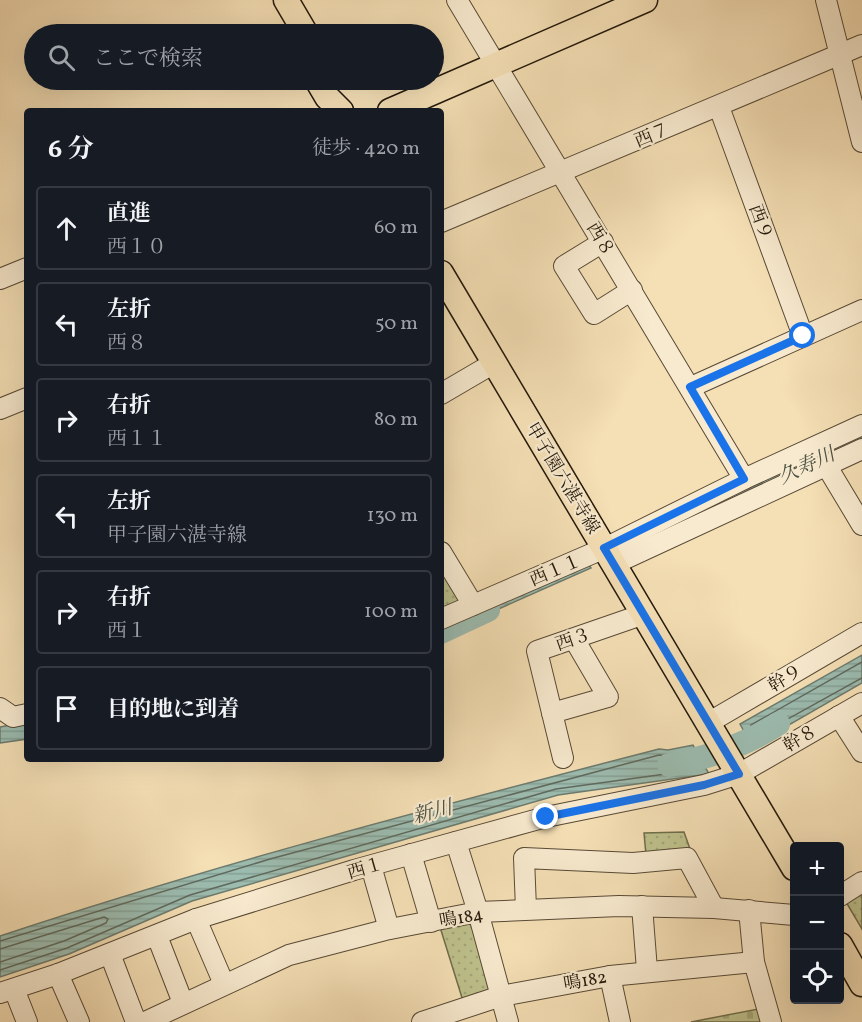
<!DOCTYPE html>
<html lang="ja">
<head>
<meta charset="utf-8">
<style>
  body { margin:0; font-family:Vollkorn,"Noto Serif JP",serif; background:#242831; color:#f1f3f6 }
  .controls { position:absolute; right:18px; bottom:18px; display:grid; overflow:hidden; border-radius:6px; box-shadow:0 6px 24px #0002 }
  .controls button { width:54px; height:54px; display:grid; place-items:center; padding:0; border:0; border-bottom:2px solid #363941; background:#171b24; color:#f1f3f6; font:30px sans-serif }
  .stop { position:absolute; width:18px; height:18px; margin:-14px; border:4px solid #1a73e8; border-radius:50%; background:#fff }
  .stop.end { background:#1a73e8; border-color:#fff; box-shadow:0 2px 6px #0008 }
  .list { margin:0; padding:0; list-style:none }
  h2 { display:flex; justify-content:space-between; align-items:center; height:78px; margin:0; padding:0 24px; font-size:26px }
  h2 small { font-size:20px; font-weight:400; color:#9ea1a6 }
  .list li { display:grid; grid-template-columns:39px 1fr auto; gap:18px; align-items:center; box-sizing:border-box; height:84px; margin:0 12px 12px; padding:0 12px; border:2px solid #363941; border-radius:6px }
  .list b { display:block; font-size:22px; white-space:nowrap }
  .list p { margin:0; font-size:20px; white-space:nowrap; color:#9ea1a6 }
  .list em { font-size:20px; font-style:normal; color:#9ea1a6 }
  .icon { flex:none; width:33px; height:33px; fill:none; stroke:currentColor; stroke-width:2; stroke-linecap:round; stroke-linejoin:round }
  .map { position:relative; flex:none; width:862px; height:1022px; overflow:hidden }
  .search { position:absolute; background:#171b24; box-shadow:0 6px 24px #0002; left:24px; top:24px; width:420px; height:66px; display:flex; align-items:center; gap:15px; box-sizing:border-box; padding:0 21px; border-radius:33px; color:#9ea1a6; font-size:22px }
  .panel { position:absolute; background:#171b24; box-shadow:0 6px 24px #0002; left:24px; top:108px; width:420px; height:654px; border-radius:6px }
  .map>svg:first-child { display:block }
  .cemetery { fill:url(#cemetery-stones); stroke:#706d4c; stroke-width:1.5 }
  .park { fill:url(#park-dots); stroke:#706d4c; stroke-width:1.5 }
  .water { fill:url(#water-rules); stroke:#6c7b6e; stroke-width:1.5 }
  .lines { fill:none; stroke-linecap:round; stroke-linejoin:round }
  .shore { stroke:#606a5e; stroke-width:1.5 }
  .river { stroke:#9cbcb0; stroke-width:24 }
  .minor-casing { stroke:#584a36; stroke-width:22 }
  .major-casing { stroke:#23190b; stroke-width:27 }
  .minor { stroke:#f8eacf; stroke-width:20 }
  .major { stroke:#f5dfb5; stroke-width:24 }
  .route { stroke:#1a73e8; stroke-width:8 }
  .labels { text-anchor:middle; stroke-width:4.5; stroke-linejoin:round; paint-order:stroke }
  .street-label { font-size:18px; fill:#23190b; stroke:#f8eacf }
  .water-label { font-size:20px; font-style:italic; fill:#4d5245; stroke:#f8eacf }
</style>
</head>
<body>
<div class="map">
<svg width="862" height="1022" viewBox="0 0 862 1022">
  <defs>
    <pattern id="cemetery-stones" width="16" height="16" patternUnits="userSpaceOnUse" patternTransform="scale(1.5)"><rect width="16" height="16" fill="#bec18c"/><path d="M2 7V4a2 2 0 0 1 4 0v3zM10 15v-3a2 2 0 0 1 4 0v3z" fill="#a3a577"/></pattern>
    <pattern id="park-dots" width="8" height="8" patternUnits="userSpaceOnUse" patternTransform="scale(1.5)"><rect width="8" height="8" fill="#bec18c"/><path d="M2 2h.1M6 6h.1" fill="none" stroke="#a3a577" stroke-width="1.8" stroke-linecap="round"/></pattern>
    <pattern id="water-rules" width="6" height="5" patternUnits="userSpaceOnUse" patternTransform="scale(1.5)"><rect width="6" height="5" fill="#9cbcb0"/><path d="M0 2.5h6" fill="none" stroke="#86a196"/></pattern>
  </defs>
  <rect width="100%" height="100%" fill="#f5dfb5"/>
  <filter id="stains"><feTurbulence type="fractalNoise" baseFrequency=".00333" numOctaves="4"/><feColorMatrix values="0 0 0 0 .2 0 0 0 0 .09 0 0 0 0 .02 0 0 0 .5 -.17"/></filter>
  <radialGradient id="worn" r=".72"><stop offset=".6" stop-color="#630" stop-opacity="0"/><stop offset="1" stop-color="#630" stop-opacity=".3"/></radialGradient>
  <polygon class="cemetery" points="758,1009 762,1022 691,1022"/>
  <g class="park">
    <polygon points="441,568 459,598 456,604 441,611"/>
    <polygon points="684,832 690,849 646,855 644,833"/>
    <polygon points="862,892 862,929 846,902"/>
    <polygon points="461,923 471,924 492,985 488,992 463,1001 440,927"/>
  </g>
  <g class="water">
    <polygon points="862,436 862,443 622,554 618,547"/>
    <polygon points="587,562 591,568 460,626 457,621"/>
    <polygon points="862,655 862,683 752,746 740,724"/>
    <polygon points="27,722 27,739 0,743 0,727"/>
    <path d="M693,745L709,774L558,795L192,901L69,954L0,977V936C217,864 438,806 659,749L668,750Z"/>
  </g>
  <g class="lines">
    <g class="shore">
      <polyline points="862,662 751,725 750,729 757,736 862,678"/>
      <polyline points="0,941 270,859 659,755 669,756 689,752 698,766 695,770 556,789 190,895 67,948 0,970"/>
      <polyline points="0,949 104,917 108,919 106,923 64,941 0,962"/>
    </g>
    <g class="river">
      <polyline points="441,632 488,610"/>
      <path d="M669,765C708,758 745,745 778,724"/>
    </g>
    <defs>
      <g id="minor">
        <polyline points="457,0 744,479"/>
        <polyline points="826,0 862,142"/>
        <polyline points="719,107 803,336"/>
        <polyline points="441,222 862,45"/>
        <polyline points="603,242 564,266 594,314 632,290"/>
        <polyline points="0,279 27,268"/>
        <polyline points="691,387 862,310"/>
        <polyline points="441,394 494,363"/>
        <polyline points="0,409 27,398"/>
        <polyline points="826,465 862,525"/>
        <polyline points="441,552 473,605"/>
        <polyline points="614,564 862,449"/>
        <polyline points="441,619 605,548 744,479 862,425"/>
        <polyline points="0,708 13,717 27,714"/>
        <polyline points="552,713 608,697 574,639"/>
        <polyline points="839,716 862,752"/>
        <polyline points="708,723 862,633"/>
        <polyline points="563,758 537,651 644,614"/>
        <polyline points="456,842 478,912 508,1022"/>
        <polyline points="411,854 431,922"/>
        <polyline points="371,866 389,929"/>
        <polyline points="840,896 862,882"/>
        <polyline points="642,906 647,970"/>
        <polyline points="526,909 524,858 633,863 687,858 714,908"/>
        <polyline points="749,910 754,962 771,1022"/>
        <polyline points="196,919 224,984"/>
        <polyline points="157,936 183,1003"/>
        <polyline points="110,954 136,1022"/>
        <polyline points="58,974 79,1022"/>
        <polyline points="610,976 620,1022"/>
        <polyline points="14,989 27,1022"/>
        <polyline points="0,993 58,974 196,919 354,870 546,817 704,785 739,774 862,703"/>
        <polyline points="145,1022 289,955 385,930 478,912 619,906 714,908 794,915"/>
        <polyline points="422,1022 501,996 610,976 754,962"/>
      </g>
      <g id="major">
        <polyline points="286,0 306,34"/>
        <polyline points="317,80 327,97 341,111"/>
        <polyline points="390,111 645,0"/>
        <polyline points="441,273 794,868"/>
        <polyline points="840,945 862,984"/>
      </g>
    </defs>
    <use href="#minor" class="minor-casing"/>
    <use href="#major" class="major-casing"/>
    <use href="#minor" class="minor"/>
    <use href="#major" class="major"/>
  </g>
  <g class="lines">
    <polyline class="route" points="546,817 704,785 739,774 604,548 744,479 690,387 803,336"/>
  </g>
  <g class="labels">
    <g class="street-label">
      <text transform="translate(652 135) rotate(-22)" y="6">西７</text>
      <text transform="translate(761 222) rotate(70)" y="6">西９</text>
      <text transform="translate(601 239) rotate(59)" y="6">西８</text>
      <text transform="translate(563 478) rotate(59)" y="6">甲子園六湛寺線</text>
      <text transform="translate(555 570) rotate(-23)" y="6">西１１</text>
      <text transform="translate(573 639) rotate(-19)" y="6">西３</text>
      <text transform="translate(785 678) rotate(-30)" y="6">幹９</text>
      <text transform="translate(800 738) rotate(-30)" y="6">幹８</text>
      <text transform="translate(365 868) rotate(-16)" y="6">西１</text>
      <text transform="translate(461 917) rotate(-10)" y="6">鳴184</text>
      <text transform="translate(585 980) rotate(-10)" y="6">鳴182</text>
    </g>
    <g class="water-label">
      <text transform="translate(806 465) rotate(-25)" y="7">久寿川</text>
      <text transform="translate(432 811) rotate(-14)" y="7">新川</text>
    </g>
  </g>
  <rect width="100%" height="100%" filter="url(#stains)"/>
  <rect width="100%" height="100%" fill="url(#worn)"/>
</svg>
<div class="controls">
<button>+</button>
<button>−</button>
<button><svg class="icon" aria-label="locate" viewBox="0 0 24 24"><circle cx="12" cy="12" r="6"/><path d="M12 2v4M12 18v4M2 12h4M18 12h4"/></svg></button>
</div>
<div class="stop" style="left:803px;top:336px"></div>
<div class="stop end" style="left:546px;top:817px"></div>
<div class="search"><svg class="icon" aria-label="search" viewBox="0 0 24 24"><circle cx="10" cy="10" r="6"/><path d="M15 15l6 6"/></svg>ここで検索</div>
<section class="panel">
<h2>6 分<small>徒歩 · 420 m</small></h2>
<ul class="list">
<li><svg class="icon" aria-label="ahead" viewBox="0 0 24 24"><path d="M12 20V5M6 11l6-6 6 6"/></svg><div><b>直進</b><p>西１０</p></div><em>60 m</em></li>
<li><svg class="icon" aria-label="left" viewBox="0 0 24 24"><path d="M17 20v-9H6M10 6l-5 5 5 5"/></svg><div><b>左折</b><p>西８</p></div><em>50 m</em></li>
<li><svg class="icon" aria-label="right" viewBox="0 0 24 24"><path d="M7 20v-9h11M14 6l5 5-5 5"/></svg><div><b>右折</b><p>西１１</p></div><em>80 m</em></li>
<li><svg class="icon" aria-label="left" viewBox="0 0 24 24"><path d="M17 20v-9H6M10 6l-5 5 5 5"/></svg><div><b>左折</b><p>甲子園六湛寺線</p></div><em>130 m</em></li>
<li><svg class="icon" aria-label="right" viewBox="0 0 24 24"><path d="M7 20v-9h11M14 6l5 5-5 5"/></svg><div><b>右折</b><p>西１</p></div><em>100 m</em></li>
<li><svg class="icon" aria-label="arrive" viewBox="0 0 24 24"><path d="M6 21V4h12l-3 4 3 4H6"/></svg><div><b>目的地に到着</b></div></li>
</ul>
</section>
</div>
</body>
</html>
